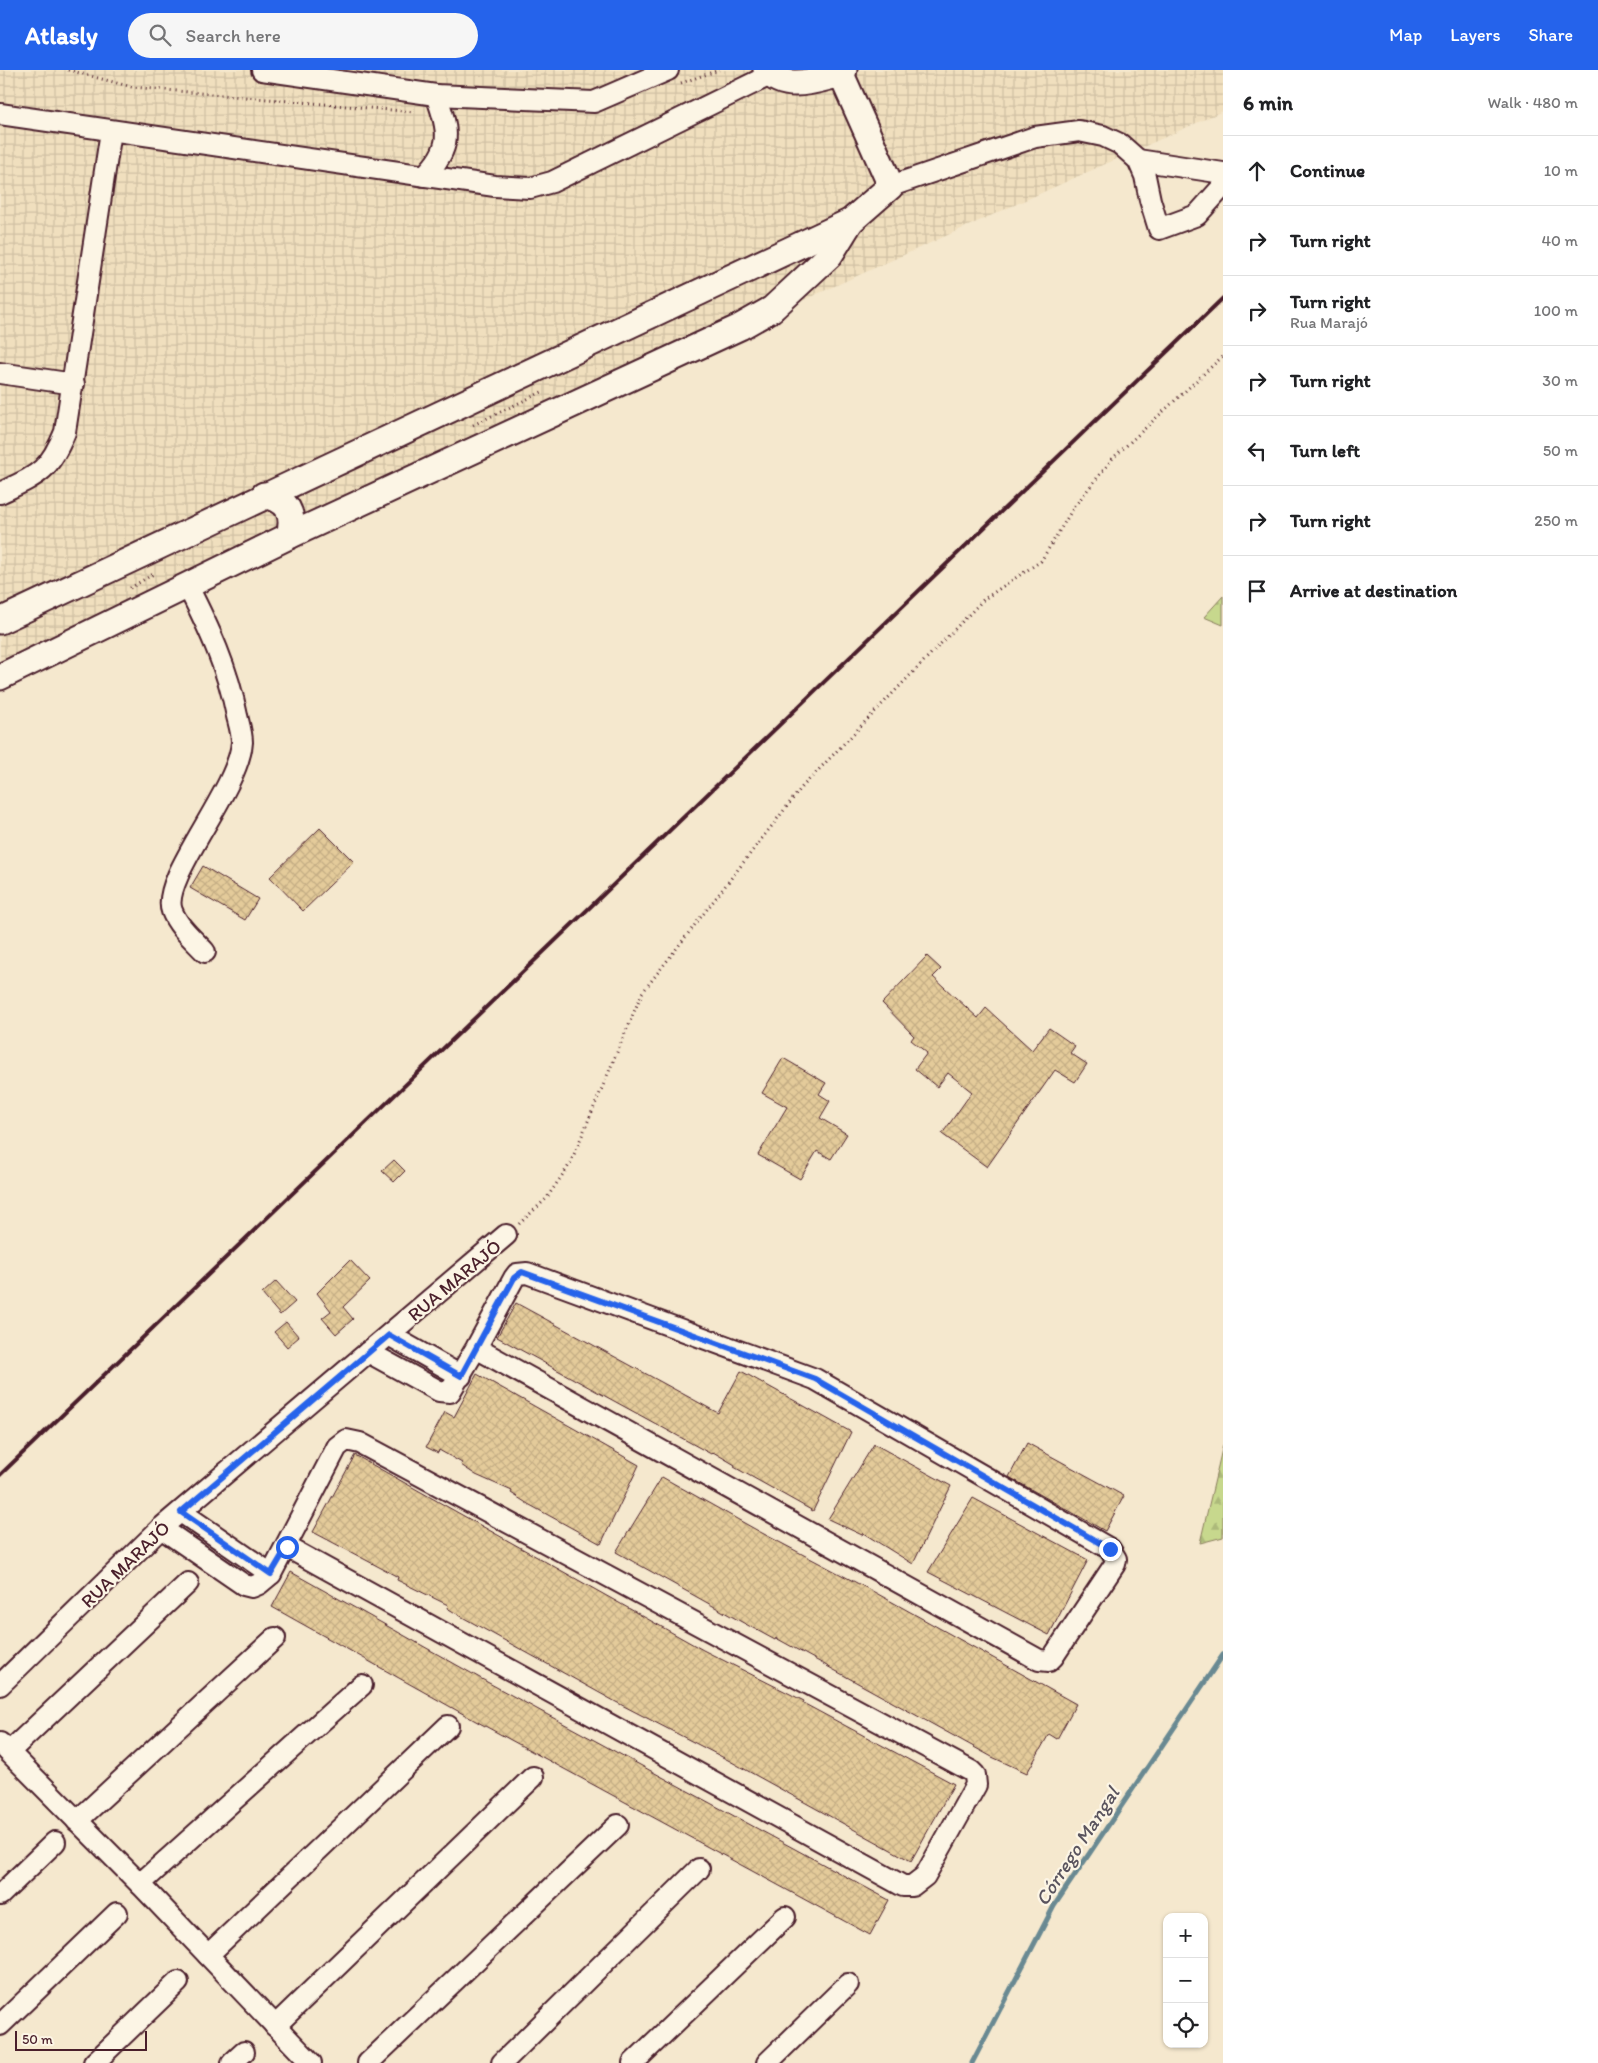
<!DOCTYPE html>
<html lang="en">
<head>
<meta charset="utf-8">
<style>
  body { margin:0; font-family:Itim,sans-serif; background:#f6f6f6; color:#202124 }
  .controls { position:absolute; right:15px; bottom:15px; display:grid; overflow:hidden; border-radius:10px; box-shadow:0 1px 4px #0004 }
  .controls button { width:45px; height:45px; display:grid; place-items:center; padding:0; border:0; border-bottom:1px solid #e0e0e0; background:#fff; color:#202124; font:25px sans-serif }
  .scale { position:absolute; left:15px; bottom:12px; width:132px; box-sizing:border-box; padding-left:5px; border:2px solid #4a1f2b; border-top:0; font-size:14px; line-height:18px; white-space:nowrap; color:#4a1f2b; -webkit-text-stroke:4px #fcf5e5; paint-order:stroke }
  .stop { position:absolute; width:15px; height:15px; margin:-11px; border:4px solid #2563eb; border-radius:50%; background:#fff }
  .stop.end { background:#2563eb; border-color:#fff; box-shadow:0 1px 5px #0008 }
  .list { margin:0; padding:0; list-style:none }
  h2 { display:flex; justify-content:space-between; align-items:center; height:65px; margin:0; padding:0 20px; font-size:21px }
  h2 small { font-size:16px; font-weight:400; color:#757577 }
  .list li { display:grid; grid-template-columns:32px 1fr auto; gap:15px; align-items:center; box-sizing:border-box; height:70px; padding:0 20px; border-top:1px solid #e0e0e0 }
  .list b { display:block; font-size:19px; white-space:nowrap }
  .list p { margin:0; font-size:16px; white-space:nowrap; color:#757577 }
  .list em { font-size:16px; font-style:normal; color:#757577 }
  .icon { flex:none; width:28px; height:28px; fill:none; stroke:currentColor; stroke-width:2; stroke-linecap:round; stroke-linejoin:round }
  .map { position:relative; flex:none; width:1223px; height:1993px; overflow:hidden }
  header { display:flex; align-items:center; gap:30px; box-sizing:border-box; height:70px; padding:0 25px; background:#2563eb; color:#fff }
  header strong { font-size:24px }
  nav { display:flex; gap:28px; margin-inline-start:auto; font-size:18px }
  .search { width:350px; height:45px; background:#f6f6f6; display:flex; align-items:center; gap:12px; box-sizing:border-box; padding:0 18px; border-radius:28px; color:#757577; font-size:19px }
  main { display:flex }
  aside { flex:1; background:#fff }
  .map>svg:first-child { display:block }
  .industrial { fill:url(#industrial-grid) }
  .forest { fill:url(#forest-firs); stroke:#887c5c }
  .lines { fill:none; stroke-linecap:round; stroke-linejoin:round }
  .stream { stroke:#698992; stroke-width:5 }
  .building { fill:url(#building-cross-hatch); stroke:#4a1f2b }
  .minor-casing { stroke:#4a1f2b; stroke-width:24 }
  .major-casing { stroke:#4a1f2b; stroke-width:29 }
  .path { stroke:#4a1f2b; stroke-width:3; stroke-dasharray:1 4; stroke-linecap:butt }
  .minor { stroke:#fcf5e5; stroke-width:20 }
  .major { stroke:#fcf5e5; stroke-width:25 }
  .rail { stroke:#4a1f2b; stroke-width:4 }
  .route { stroke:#2563eb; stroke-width:6 }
  .labels { text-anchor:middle; stroke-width:4.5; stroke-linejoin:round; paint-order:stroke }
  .street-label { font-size:19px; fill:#4a1f2b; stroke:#fcf5e5 }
  .water-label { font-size:20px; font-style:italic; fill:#5a545e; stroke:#fcf5e5 }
</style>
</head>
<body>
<header>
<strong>Atlasly</strong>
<div class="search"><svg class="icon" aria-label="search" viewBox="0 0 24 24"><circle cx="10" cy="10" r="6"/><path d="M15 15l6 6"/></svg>Search here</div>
<nav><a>Map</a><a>Layers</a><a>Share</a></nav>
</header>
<main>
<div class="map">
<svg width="1223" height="1993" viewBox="0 0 1223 1993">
  <defs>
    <pattern id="industrial-grid" width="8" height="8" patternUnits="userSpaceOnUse" patternTransform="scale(1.25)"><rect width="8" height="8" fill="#f0dfbe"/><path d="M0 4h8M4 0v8" fill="none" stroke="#cfbfa3"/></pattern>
    <pattern id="forest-firs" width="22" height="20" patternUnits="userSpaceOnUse" patternTransform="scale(1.25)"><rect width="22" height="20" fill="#c7d88d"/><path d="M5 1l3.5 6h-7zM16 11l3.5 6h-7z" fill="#acb97a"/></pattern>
    <pattern id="building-cross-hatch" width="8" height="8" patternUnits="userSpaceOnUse" patternTransform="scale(1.25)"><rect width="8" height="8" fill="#e4cb9a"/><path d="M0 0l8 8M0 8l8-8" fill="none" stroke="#c5ae85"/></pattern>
  </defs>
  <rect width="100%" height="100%" fill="#f5e8ce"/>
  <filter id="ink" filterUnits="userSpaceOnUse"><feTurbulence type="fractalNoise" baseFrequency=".02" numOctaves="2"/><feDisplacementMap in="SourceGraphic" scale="10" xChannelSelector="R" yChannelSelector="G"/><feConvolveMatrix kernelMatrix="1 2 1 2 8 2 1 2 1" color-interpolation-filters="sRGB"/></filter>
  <g filter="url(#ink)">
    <polygon class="industrial" points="0,0 1223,0 1223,41 0,592"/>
    <g class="forest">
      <polygon points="1223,526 1223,555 1204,547"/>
      <polygon points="1223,1375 1223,1467 1200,1473"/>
    </g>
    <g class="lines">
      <polyline class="stream" points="972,1993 1054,1836 1223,1585"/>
    </g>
    <g class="building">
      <polygon points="320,758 354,792 303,841 270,807"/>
      <polygon points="203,796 258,829 245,850 190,818"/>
      <polygon points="927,886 941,899 933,907 978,948 986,938 1032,980 1049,958 1075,976 1070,983 1087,994 1075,1012 1055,1000 987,1097 942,1064 972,1022 948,1003 937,1017 915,999 927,983 911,970 914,966 882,933"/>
      <polygon points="783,988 826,1013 819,1024 830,1031 820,1048 847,1064 831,1089 817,1081 800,1109 758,1085 787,1037 762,1023"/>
      <polygon points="394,1090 405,1101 394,1112 382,1101"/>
      <polygon points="350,1190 370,1211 343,1237 353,1249 336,1264 322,1248 331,1241 317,1223"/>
      <polygon points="276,1211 295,1232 280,1245 262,1224"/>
      <polygon points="516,1233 718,1343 741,1301 851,1362 813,1441 734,1397 735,1395 713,1382 711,1384 497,1267"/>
      <polygon points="286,1252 299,1267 287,1277 274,1262"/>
      <polygon points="477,1304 639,1395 601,1474 528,1434 511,1423 512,1421 476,1405 461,1395 462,1393 439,1380 438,1383 426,1377 445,1342 454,1347"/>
      <polygon points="1027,1373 1124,1426 1105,1461 1009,1407"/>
      <polygon points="874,1374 951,1416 913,1494 863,1463 862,1465 828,1449"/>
      <polygon points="355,1385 703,1580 804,1631 803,1633 954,1714 911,1791 728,1690 616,1632 464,1548 447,1538 448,1535 397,1510 398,1507 313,1462"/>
      <polygon points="662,1407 762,1463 876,1523 1076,1634 1057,1669 1049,1664 1027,1703 992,1687 776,1568 775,1570 740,1551 616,1482"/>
      <polygon points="973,1428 1088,1490 1049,1565 928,1502"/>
      <polygon points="291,1502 487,1612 889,1830 870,1865 474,1650 272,1537"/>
    </g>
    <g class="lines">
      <defs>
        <g id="minor">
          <polyline points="262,0 436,25 594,32 668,0"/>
          <polyline points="0,44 495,116 530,118 552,112 770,5"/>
          <polyline points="1138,90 1223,103"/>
          <path d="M424,106C453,78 449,60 436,25"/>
          <polyline points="891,116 1035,67 1079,61 1103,66 1120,74 1138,90 1145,106 1150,130 1159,159 1197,145 1223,116"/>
          <polyline points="0,303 74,314"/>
          <path d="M0,423C38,405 49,402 65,362L111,61"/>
          <path d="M187,515C209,558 228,599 237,646C239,654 242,664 242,672C239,720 159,809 172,841C178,857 194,870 205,882"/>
          <polyline points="389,1265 461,1306"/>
          <polyline points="368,1282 439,1321 450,1322 476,1278 514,1208 517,1204 527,1203 815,1309 1110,1479 1116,1489 1115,1494 1053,1587 1049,1591 1039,1590 476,1278"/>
          <polyline points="181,1442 271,1504"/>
          <polyline points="161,1458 244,1515 252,1517 259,1514 271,1504 337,1377 346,1370 360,1373 971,1701 975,1705 976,1715 925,1806 912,1816 903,1816 287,1477"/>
          <polyline points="0,1615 161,1458 506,1165"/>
          <polyline points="0,1673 140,1814 311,1993"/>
          <polyline points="9,1682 188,1513"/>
          <polyline points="77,1751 275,1568"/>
          <polyline points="140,1814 362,1615"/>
          <polyline points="0,1825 55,1772"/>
          <polyline points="208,1885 448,1656"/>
          <polyline points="0,1955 117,1843"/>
          <polyline points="275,1956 533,1707"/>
          <polyline points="94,1993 178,1912"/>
          <polyline points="232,1993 244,1982"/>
          <polyline points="368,1993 618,1755"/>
          <polyline points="502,1993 699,1799"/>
          <polyline points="633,1993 785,1847"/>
          <polyline points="767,1993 848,1914"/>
        </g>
        <g id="major">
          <path d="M766,0C785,23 816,10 841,4L844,0"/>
          <path d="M264,425C288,430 295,443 289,466"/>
          <polyline points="0,551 851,151 891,116 841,4"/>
          <polyline points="0,607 289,466 740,257 772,239 830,185 851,151"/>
        </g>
      </defs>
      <use href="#minor" class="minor-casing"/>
      <use href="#major" class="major-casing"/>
      <g class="path">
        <polyline points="68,0 132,17 414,42"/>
        <polyline points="681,13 719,0"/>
        <polyline points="473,355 544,321"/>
        <polyline points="130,518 155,503"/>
        <polyline points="519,1154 546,1129 570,1094 642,923 802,717 984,529 1041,491 1074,437 1113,388 1223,286"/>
      </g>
      <use href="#minor" class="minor"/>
      <use href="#major" class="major"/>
      <polyline class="rail" points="0,1405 1223,228"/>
    </g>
  </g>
  <g class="lines" filter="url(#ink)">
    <polyline class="route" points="287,1477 271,1504 181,1442 389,1265 461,1306 514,1208 522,1202 815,1309 1110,1479"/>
  </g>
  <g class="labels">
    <g class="street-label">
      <text transform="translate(454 1210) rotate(-40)" y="7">RUA MARAJÓ</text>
      <text transform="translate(125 1494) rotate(-44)" y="7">RUA MARAJÓ</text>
    </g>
    <g class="water-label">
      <text transform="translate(1077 1776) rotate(-57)" y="7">Córrego Mangal</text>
    </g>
  </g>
</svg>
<div class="controls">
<button>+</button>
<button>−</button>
<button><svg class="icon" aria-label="locate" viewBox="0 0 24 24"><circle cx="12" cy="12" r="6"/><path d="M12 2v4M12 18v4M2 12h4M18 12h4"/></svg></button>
</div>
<div class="scale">50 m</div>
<div class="stop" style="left:287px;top:1477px"></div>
<div class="stop end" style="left:1110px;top:1479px"></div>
</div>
<aside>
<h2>6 min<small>Walk · 480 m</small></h2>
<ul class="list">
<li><svg class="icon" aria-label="ahead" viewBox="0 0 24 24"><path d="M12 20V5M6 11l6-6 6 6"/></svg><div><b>Continue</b></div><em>10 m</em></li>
<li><svg class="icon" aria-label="right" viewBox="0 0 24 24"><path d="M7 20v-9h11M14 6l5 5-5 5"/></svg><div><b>Turn right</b></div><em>40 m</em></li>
<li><svg class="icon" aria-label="right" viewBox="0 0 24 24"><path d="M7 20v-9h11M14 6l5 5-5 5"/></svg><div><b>Turn right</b><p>Rua Marajó</p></div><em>100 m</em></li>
<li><svg class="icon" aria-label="right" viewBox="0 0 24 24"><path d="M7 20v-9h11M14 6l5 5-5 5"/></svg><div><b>Turn right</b></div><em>30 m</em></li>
<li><svg class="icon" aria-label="left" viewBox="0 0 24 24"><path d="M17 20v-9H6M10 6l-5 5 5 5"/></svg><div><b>Turn left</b></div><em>50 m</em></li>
<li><svg class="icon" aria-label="right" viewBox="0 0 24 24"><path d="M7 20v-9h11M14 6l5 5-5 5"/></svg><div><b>Turn right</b></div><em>250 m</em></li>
<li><svg class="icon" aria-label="arrive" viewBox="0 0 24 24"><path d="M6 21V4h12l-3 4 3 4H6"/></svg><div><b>Arrive at destination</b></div></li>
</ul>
</aside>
</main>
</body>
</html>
